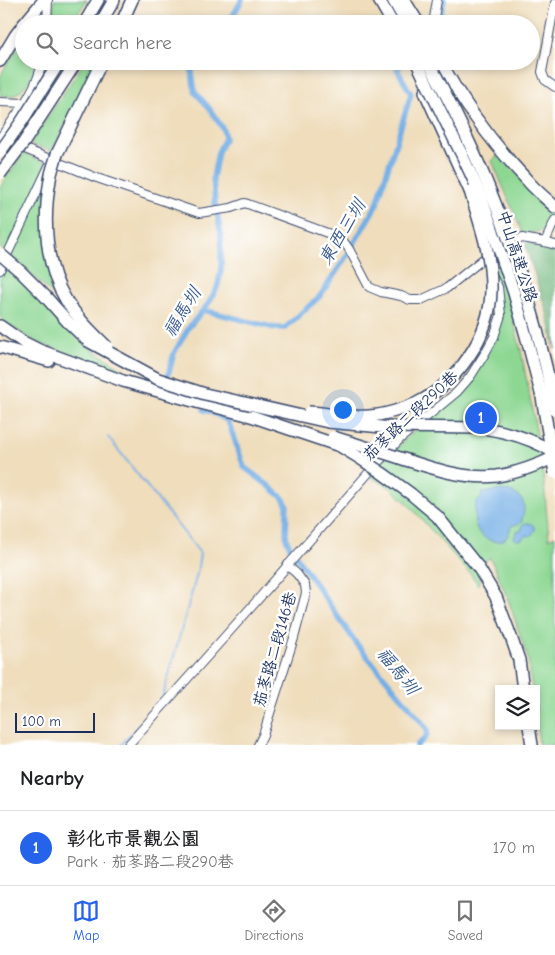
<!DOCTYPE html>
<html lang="en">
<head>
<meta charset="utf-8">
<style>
  body { margin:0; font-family:"Comic Neue","LXGW WenKai TC",sans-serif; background:#f6f6f6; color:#202124 }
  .controls { position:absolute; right:15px; bottom:15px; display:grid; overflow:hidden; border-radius:0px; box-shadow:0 2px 8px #0003 }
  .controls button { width:45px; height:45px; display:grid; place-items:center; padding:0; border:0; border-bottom:1px solid #e0e0e0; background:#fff; color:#202124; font:25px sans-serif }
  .scale { position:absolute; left:15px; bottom:12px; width:80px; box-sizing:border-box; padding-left:5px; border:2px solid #1b2f5e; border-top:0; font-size:14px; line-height:18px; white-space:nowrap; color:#1b2f5e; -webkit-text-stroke:4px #fff; paint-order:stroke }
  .you { position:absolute; left:342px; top:409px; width:18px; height:18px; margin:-12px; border:4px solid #fff; border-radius:50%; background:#1a73e8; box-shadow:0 0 0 8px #1a73e833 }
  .badge { display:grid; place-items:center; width:32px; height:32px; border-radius:50%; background:#2563eb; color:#fff; font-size:16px; font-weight:700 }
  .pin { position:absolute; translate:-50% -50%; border:2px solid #fff; box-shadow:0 1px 5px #0006 }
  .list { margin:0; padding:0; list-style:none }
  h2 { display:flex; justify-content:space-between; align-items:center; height:65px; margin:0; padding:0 20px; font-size:21px }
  h2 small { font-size:16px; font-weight:400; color:#757577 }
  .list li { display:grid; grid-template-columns:32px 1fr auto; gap:15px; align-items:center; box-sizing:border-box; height:75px; padding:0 20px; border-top:1px solid #e0e0e0 }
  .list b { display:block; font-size:19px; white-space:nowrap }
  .list p { margin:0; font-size:16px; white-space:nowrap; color:#757577 }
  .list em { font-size:16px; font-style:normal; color:#757577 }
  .icon { flex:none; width:28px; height:28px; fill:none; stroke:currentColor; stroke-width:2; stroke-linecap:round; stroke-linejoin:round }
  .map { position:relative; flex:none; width:555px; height:745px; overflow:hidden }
  .search { position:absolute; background:#fff; box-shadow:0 2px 8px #0003; left:15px; right:15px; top:15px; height:55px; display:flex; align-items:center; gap:12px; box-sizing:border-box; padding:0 18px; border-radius:28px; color:#757577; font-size:19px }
  .sheet { height:140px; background:#fff }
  nav { display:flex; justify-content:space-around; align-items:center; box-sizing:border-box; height:70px; border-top:1px solid #e0e0e0; background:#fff; font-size:14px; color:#757577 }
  nav a { display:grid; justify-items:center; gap:2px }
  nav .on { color:#2563eb }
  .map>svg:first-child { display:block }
  .green { fill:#8dd793; stroke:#548378 }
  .forest { fill:#72b87d; stroke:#46746e }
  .water { fill:#74afe5; stroke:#486fa2 }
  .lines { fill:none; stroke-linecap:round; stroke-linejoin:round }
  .stream { stroke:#74afe5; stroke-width:2 }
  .canal { stroke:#74afe5; stroke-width:5.5 }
  .minor-casing { stroke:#3b496c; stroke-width:10 }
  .highway-casing { stroke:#3b496c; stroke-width:14 }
  .minor { stroke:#fff; stroke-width:8 }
  .highway { stroke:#fff; stroke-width:11 }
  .highway-bridge-casing { stroke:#3b496c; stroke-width:14; stroke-linecap:butt }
  .highway-bridge { stroke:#fff; stroke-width:11 }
  .labels { text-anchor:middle; stroke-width:5; stroke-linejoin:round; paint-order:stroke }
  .street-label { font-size:16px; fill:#1b2f5e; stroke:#fff }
  .water-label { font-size:18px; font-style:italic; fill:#3a5c8d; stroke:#fff }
</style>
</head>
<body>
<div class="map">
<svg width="555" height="745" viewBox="0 0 555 745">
  <rect width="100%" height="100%" fill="#fff"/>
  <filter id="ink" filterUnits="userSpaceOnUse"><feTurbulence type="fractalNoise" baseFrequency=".02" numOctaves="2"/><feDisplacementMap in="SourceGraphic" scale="10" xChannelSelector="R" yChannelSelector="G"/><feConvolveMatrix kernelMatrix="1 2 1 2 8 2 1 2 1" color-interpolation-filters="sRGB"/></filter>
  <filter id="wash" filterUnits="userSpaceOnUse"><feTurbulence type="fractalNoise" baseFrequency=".0096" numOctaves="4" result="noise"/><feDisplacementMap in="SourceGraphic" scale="20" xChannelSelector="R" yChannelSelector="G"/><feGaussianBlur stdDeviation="1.12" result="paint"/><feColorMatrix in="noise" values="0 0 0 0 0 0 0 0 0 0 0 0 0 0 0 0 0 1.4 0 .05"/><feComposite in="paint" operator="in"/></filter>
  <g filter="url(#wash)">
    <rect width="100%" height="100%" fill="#efddbb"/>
    <g class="green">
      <polygon points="54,0 87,0 71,24 52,24"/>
      <path d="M24,38V61H39C35,71 25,90 16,94C11,97 5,96 0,95V78L4,69Z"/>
      <polygon points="85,61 96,61 52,151 30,144"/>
      <polygon points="24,153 45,163 42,178 46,180 59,297 57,299 22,265 0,248 0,187"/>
      <path d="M498,155L555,212C550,232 540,231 523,234L492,161Z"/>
      <polygon points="495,253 497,254 521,351 542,461 549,539 555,536 555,745 539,745 536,714 536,689 532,689 528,659 509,602 495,568 489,557 483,565 478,585 472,576 408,504 391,488 366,475 371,470 464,387 500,318 490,255"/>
      <polygon points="0,261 16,275 52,314 88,347 123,369 122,372 36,342 6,323 0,317"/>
    </g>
    <polygon class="forest" points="530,243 555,250 555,349 547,313 525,244"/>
    <g class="water">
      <path d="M502,490C523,494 528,502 521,523L511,526C510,529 509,534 507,537C498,547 482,539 477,529C473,521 475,511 476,502L481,499L482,493Z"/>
      <path d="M526,523C531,523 533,524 535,529L532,535L530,536L526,535C523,540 518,542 514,538L517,531H521L523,524Z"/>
    </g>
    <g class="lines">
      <polyline class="stream" points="108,437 200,553 197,574 162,699 121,745"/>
      <g class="canal">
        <polyline points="228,24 242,0"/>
        <polyline points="439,24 444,0"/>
        <polyline points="203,310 275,328 285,328 320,296 346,257 377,204 411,94 397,69 406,61"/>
        <polyline points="166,383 174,353 189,327 208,304 217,288 221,271 221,234 215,203 213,178 218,152 225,138 223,129 209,108 195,92 192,72 192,62 193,61"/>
        <polyline points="204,410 212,412 228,421 244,467 269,486 283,498 287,505 286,534 287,541 290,547 356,643 408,705 427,729 427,735 425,738 417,745"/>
      </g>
    </g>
  </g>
  <g filter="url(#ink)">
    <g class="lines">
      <defs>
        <g id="minor">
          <polyline points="555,3 542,72 545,80 555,87"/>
          <polyline points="47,24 48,0"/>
          <polyline points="430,24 434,18 437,0"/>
          <polyline points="0,102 25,103"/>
          <path d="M0,138C15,117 39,87 42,61"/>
          <polyline points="0,139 97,178 199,213 231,208 245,203 341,238 349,249 369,287 381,292 401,296 410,300 421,300 447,288 488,255"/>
          <polyline points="545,242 555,220"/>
          <polyline points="488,257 488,252 522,238 545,242 555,245"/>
          <polyline points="0,270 49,166"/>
          <polyline points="128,745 254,604 371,470 400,439 457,392 470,377 484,355 494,337 501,315 498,287 493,277"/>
          <polyline points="258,745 263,735 294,638 306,593 305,585 297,574 287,565"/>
        </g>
        <g id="highway">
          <polyline points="379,0 393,24"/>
          <polyline points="393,0 407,24"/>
          <polyline points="404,0 419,24"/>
          <polyline points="24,24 44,0"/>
          <polyline points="84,24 98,0"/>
          <polyline points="100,24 114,0"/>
          <polyline points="121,24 132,0"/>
          <polyline points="0,61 15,36 24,24"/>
          <path d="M440,61C464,105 493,144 527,180C535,190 546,198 555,207"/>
          <polyline points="425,92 470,191"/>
          <polyline points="57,154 102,61"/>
          <polyline points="0,326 23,342 39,350 123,381 200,403 251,416"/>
          <polyline points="0,347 49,361"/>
          <polyline points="529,726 532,745"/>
        </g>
      </defs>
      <use href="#minor" class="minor-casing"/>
      <use href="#highway" class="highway-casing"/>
      <use href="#minor" class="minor"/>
      <use href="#highway" class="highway"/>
      <defs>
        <g id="highway-bridge">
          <polyline points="416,61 462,155 481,196 514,293 528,343 542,397 555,473"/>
          <path d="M428,61C488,170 532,287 555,410"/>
          <polyline points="0,152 22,121 60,61"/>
          <path d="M57,154C55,162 51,171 50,180C43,219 45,266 66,300C77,318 92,332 107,347"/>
          <polyline points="0,174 24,142 77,61"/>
          <path d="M0,254L20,271L45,296L68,322L88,341L158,379L205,394L328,422L382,427L483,428C509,432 533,439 555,453"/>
          <path d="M309,412C318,412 326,414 335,415C346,416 358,417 369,416C384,415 404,409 417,403C457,383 490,337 491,291C492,256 480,224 470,191"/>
          <polyline points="251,416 340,446 358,457 382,473 411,494 437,516 478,567 496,597 511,637 519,660 523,689"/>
          <path d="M333,437C356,444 379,451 403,459C432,468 465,480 497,476C517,473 536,466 555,457"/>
        </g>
      </defs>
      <use href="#highway-bridge" class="highway-bridge-casing"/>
      <use href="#highway-bridge" class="highway-bridge"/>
    </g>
  </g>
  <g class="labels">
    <g class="street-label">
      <text transform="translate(518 256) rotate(72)" y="6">中山高速公路</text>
      <text transform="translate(410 415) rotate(-43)" y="6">茄苳路二段290巷</text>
      <text transform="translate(274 649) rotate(-74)" y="6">茄苳路二段146巷</text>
    </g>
    <g class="water-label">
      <text transform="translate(342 232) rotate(-59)" y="6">東西三圳</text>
      <text transform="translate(182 312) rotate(-58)" y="6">福馬圳</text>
      <text transform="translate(398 671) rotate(51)" y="6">福馬圳</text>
    </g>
  </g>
</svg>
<div class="controls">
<button><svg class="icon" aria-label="layers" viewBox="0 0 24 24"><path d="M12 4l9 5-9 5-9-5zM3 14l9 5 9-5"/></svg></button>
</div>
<div class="scale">100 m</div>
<div class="you"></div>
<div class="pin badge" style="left:481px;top:418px">1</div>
<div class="search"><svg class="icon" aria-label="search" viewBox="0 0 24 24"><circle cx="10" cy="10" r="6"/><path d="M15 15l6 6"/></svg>Search here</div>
</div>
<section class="sheet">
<h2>Nearby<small></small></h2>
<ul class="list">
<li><span class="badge">1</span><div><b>彰化市景觀公園</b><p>Park · 茄苳路二段290巷</p></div><em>170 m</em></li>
</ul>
</section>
<nav>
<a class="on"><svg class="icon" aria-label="map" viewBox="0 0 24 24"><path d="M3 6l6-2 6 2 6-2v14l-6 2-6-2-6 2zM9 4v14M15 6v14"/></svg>Map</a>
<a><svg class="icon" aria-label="directions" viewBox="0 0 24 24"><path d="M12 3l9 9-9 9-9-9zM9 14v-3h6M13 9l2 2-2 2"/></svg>Directions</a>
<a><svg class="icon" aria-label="saved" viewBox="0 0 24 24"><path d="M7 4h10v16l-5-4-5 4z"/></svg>Saved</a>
</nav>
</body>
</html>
